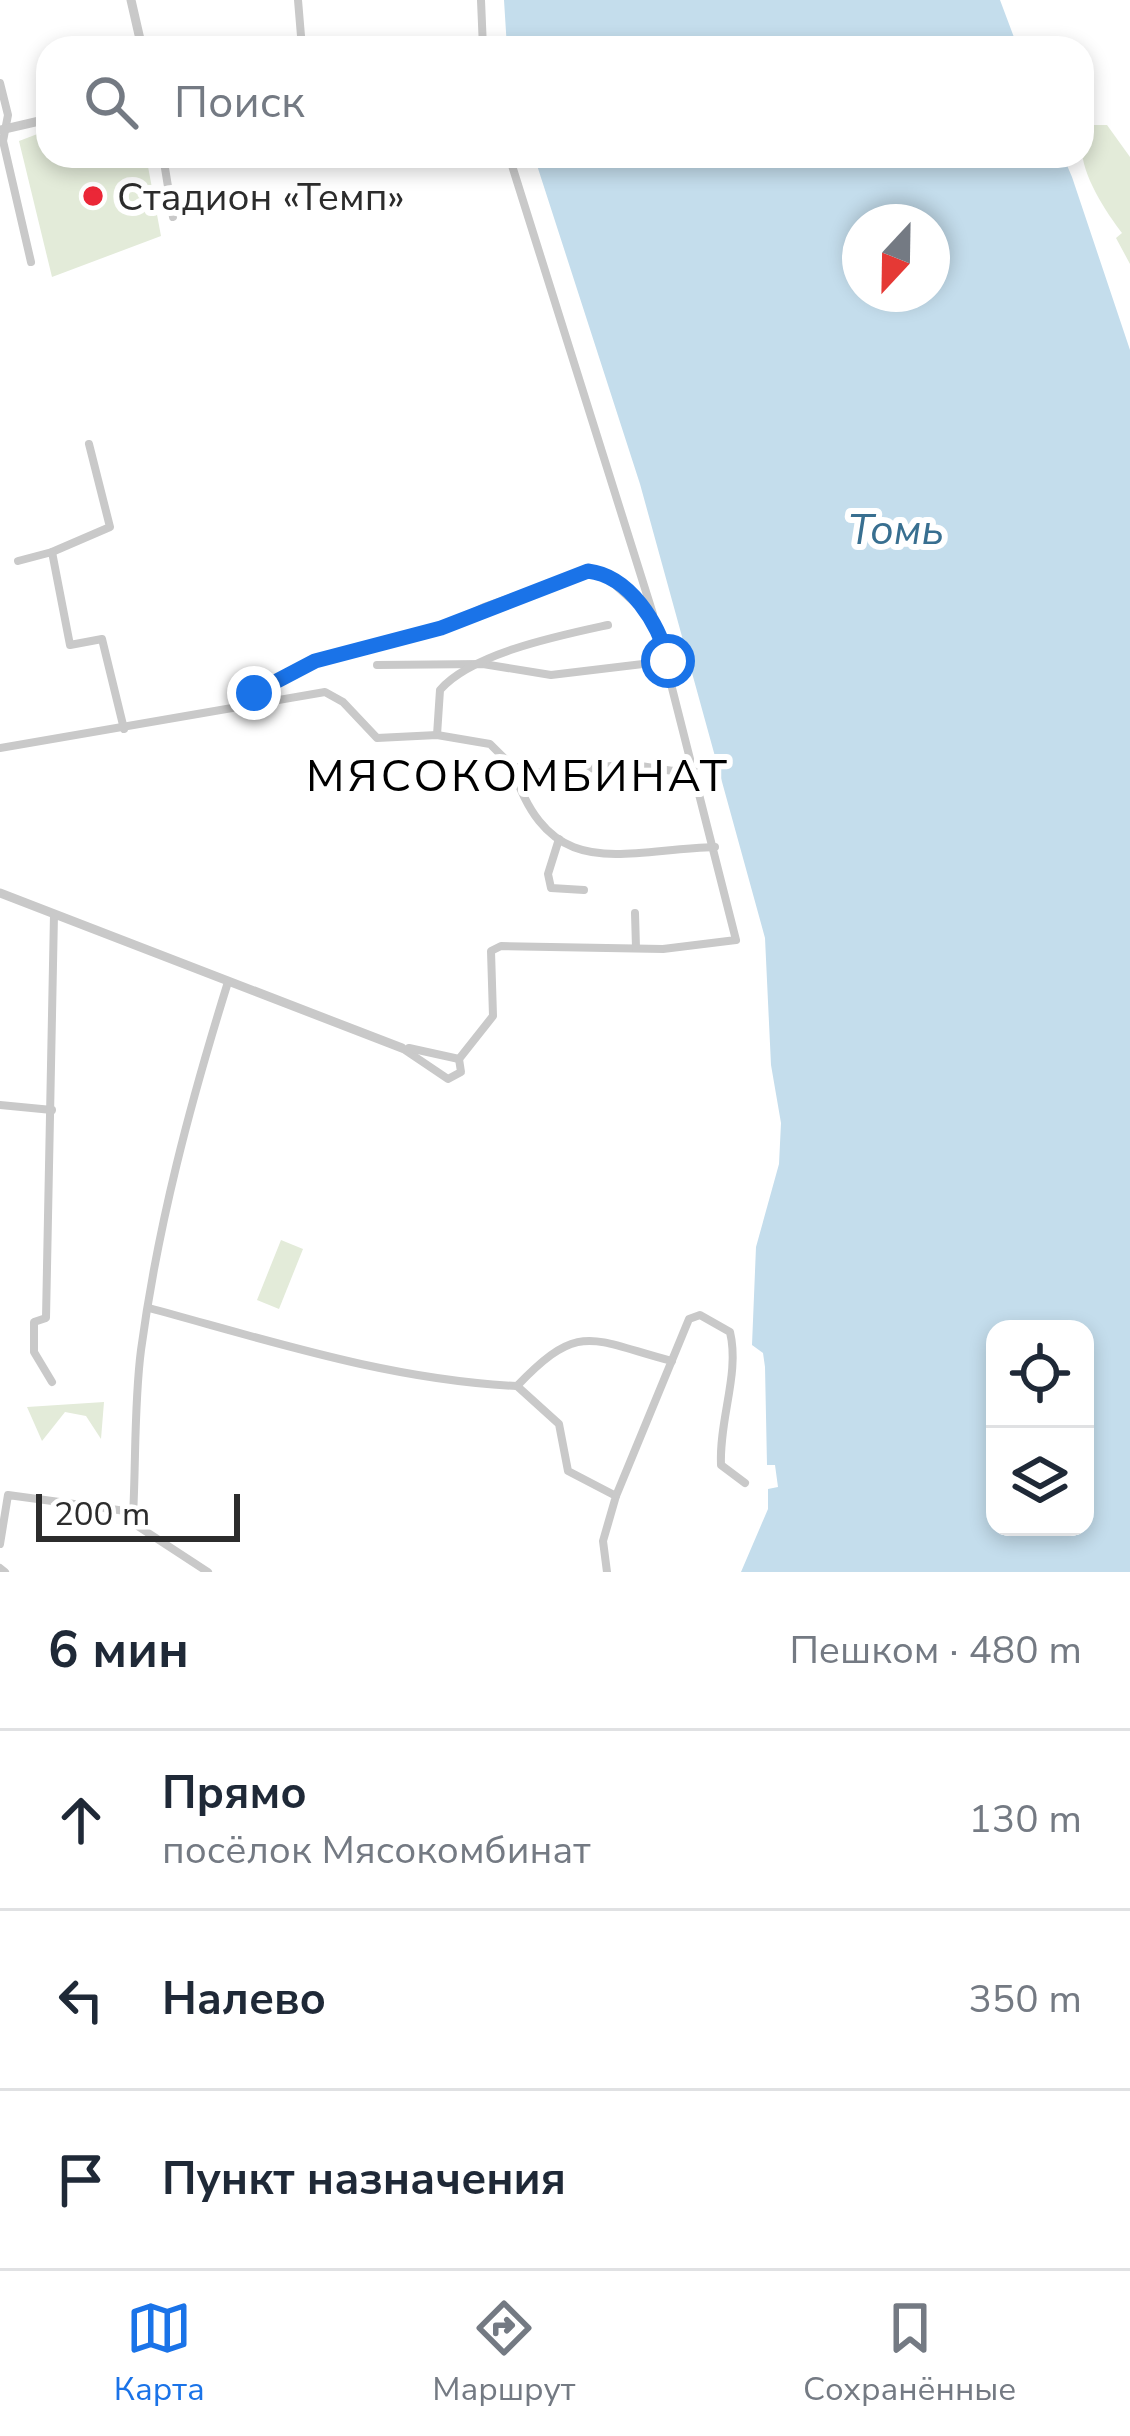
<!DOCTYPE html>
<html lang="ru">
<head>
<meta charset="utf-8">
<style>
  body { margin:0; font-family:"Nunito Sans",sans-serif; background:#f2f2f3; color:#1f2937 }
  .controls { position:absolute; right:36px; bottom:36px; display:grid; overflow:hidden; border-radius:24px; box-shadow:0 6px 18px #0003 }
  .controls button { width:108px; height:108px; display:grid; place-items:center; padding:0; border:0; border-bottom:3px solid #e0e1e3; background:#fff; color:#1f2937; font:60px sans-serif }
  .compass { position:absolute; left:842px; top:204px; width:108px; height:108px; border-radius:50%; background:#fff; box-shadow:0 6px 18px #0003; rotate:202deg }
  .scale { position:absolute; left:36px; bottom:30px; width:204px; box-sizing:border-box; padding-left:12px; border:6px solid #2c2c2c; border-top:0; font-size:33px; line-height:42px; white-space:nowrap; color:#2c2c2c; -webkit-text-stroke:9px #fff; paint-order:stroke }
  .stop { position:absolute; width:36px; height:36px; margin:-27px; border:9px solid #1a73e8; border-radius:50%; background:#fff }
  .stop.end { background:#1a73e8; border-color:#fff; box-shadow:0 3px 12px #0008 }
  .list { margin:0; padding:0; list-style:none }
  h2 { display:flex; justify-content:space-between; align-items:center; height:156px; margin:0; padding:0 48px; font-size:51px }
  h2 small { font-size:39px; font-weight:400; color:#747a83 }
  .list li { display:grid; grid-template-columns:78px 1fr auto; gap:36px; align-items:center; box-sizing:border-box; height:180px; padding:0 48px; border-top:3px solid #e0e1e3 }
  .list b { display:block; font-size:45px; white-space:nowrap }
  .list p { margin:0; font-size:39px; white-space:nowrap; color:#747a83 }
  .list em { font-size:39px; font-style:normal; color:#747a83 }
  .icon { flex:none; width:66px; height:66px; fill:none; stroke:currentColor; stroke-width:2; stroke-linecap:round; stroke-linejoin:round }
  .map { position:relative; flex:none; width:1130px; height:1572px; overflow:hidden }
  .search { position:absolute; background:#fff; box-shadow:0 6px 18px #0003; left:36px; right:36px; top:36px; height:132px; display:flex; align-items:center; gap:30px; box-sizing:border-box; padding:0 42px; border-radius:36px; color:#747a83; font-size:45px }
  .sheet { height:696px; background:#fff }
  nav { display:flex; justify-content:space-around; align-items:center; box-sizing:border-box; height:168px; border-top:3px solid #e0e1e3; background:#fff; font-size:33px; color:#747a83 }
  nav a { display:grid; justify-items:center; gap:6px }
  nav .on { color:#1a73e8 }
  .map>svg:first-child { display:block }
  .green { fill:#e3ebd9 }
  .water { fill:#c4ddec; fill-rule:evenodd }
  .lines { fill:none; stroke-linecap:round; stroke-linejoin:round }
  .minor { stroke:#c9c9c9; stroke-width:8 }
  .tertiary { stroke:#c9c9c9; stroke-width:9 }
  .route { stroke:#1a73e8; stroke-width:15 }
  .poi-dot { fill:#eb2737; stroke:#fff; stroke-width:4.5 }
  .labels { text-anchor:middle; stroke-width:12; stroke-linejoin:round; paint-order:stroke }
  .poi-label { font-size:39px; fill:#2c2c2c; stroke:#fff; text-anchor:start }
  .water-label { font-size:42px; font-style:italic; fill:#386f90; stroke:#fff }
  .quarter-label { font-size:45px; letter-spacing:3px; fill:#000; stroke:#fff }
</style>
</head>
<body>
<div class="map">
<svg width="1130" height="1572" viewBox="0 0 1130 1572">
  <rect width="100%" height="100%" fill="#fff"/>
  <g class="green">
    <path d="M1087,125H1107L1130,157V264L1116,238L1122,233C1103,208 1068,156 1087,125Z"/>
    <polygon points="48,130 48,156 146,156 161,236 52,277 19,141"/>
    <polygon points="281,1240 303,1249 279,1309 257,1300"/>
    <polygon points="104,1402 101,1439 86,1416 65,1412 42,1441 27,1407"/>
  </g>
  <g class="water">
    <polygon points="504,0 1000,0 1018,48 507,48"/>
    <path d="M534,156H1063L1072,177L1130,350V1572H741L768,1509V1489L778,1487L775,1465H767L765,1367L763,1353L752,1345L756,1247L779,1164L781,1123L771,1065L765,938L640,484ZM860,222H932V294H860ZM995,1329H1085V1527H995Z"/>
  </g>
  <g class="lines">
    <g class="minor">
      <polyline points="298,0 302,48"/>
      <polyline points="481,0 483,48"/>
      <polyline points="0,83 8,115 3,141 31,262"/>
      <polyline points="163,156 173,217"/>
      <polyline points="509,156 653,614"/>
      <polyline points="52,552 110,527 89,444"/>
      <polyline points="18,561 52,552 70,645 102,639 124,729"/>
      <polyline points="377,665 483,664 551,675 668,661"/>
      <polyline points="254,701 254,693 315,661 441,628 484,607 588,571 603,574 655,621 736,940 663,949 501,946 491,951 493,1016 459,1059"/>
      <path d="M437,735L440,690C472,653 562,635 608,625"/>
      <polyline points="0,748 325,692 343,702 377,738 437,735 490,744 512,766 544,774 628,764 673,771 695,766"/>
      <path d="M512,766C550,885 620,850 715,847"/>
      <polyline points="559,839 548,874 551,888 584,890"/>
      <polyline points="635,913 636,948"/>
      <polyline points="402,1048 448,1079 461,1072 459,1059"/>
      <polyline points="409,1048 459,1059"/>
      <polyline points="0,1105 52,1110"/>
      <path d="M149,1308C271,1341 390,1380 517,1386C580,1320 591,1340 672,1361"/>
      <polyline points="52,1382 34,1352 34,1322 46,1318 54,914"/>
      <polyline points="517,1386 559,1424 568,1471 616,1496 603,1541 607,1572"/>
      <path d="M616,1496L689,1319L700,1315L730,1332C740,1373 719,1419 721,1465L745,1483"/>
      <polyline points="0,1544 8,1495 133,1512"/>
      <polyline points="0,1568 5,1572"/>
      <path d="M208,1572L139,1527L133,1516C136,1461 134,1404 141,1350C158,1224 190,1104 228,982"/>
    </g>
    <g class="tertiary">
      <polyline points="131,0 142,48"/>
      <polyline points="0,130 48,119"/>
      <polyline points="0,893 402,1048"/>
    </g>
  </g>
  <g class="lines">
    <path class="route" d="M254,693L315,661L441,628L588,571C630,576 659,624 668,661"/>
  </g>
  <circle class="poi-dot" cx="93" cy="196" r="12"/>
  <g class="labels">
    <g class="poi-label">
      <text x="117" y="210">Стадион «Темп»</text>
    </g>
    <g class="water-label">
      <text x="896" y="544">Томь</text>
    </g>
    <g class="quarter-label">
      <text x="518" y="791">МЯСОКОМБИНАТ</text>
    </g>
  </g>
</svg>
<div class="controls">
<button><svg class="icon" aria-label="locate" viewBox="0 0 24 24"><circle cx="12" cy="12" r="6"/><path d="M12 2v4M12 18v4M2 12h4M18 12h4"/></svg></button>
<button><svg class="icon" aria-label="layers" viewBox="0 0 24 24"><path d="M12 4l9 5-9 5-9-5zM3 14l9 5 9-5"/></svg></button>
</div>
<svg class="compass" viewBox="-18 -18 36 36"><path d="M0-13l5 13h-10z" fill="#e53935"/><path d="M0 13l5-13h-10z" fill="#747a83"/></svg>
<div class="scale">200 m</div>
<div class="stop" style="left:668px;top:661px"></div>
<div class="stop end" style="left:254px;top:693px"></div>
<div class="search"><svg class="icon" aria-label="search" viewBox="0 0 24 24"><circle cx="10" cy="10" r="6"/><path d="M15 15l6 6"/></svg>Поиск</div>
</div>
<section class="sheet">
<h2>6 мин<small>Пешком · 480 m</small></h2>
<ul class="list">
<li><svg class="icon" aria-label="ahead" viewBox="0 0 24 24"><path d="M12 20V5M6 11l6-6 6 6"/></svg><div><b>Прямо</b><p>посёлок Мясокомбинат</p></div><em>130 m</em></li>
<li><svg class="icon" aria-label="left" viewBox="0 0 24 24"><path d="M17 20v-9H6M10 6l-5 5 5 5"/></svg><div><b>Налево</b></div><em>350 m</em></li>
<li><svg class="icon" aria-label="arrive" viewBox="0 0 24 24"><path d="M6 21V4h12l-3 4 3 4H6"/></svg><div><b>Пункт назначения</b></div></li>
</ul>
</section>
<nav>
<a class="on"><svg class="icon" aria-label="map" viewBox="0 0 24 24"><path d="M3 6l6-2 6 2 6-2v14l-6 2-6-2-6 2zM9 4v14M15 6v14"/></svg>Карта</a>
<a><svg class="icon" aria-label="directions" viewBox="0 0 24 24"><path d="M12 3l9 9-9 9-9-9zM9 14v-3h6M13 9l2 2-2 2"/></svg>Маршрут</a>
<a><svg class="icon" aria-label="saved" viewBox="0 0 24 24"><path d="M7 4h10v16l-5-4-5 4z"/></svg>Сохранённые</a>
</nav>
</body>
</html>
